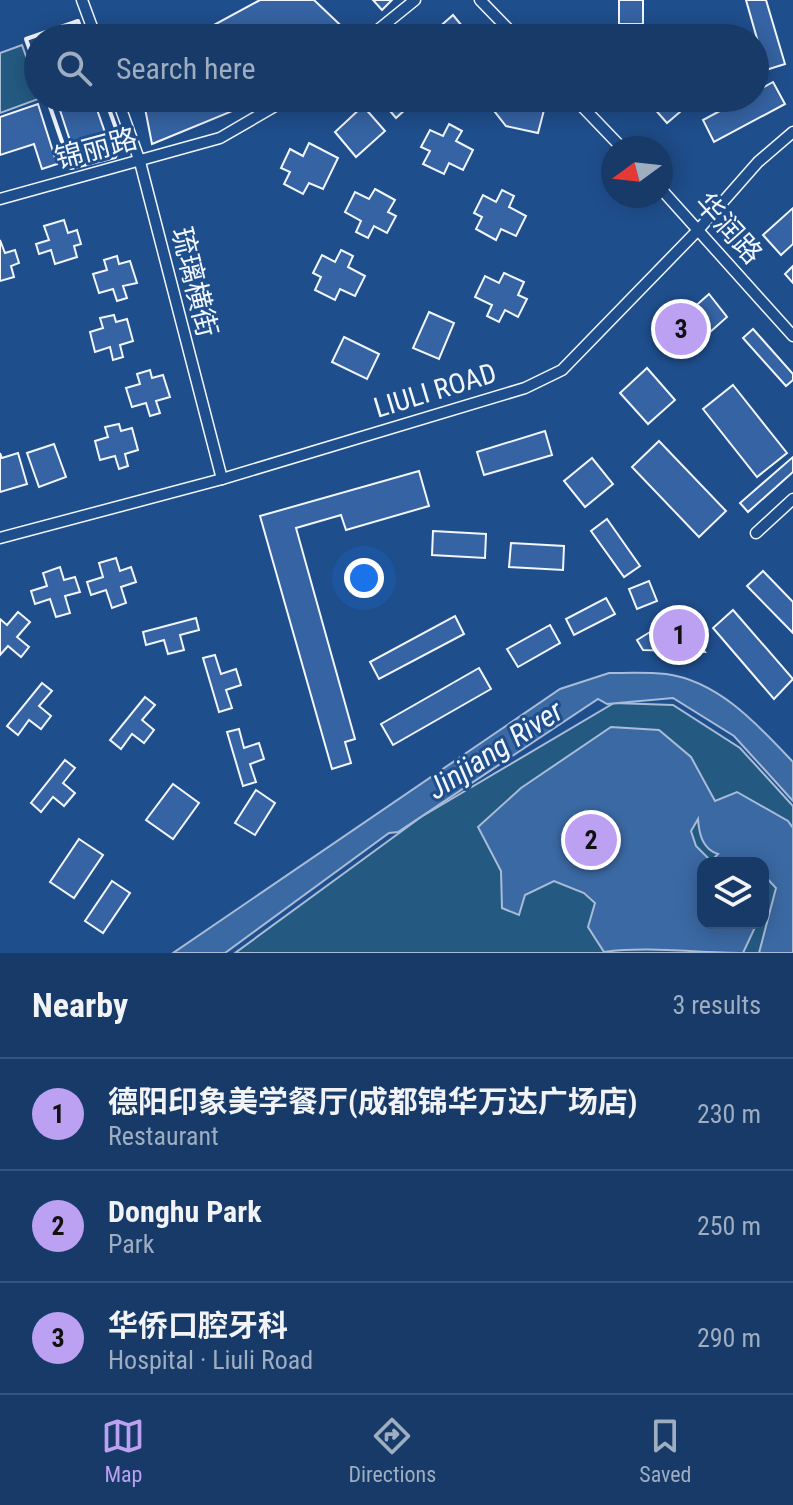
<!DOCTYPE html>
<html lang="en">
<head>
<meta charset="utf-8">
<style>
  body { margin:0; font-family:"Roboto Condensed","Noto Sans SC",sans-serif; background:#244571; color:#f1f3f6 }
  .controls { position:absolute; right:24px; bottom:24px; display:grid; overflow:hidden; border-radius:16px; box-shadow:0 4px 20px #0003 }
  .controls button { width:72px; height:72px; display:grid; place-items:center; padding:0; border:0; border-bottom:2px solid #36547d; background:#173a69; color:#f1f3f6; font:40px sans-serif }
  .compass { position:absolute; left:601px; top:136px; width:72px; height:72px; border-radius:50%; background:#173a69; box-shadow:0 4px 20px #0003; rotate:255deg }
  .you { position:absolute; left:364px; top:578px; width:28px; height:28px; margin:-20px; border:6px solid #fff; border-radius:50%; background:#1a73e8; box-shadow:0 0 0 12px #1a73e833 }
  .badge { display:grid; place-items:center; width:52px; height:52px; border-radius:50%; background:#bca0f2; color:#111; font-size:26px; font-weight:700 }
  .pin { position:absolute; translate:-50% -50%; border:4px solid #fff; box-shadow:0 2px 8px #0006 }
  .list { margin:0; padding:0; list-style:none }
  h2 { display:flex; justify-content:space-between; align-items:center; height:104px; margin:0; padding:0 32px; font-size:34px }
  h2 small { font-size:26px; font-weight:400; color:#9eadc0 }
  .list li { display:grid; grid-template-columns:52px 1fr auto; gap:24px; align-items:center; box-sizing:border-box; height:112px; padding:0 32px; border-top:2px solid #36547d }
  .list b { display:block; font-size:30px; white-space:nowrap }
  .list p { margin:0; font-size:26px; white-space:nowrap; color:#9eadc0 }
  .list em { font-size:26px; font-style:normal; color:#9eadc0 }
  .icon { flex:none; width:44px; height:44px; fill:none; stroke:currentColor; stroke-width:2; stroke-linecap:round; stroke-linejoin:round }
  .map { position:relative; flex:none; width:793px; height:953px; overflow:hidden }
  .search { position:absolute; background:#173a69; box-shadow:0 4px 20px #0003; left:24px; right:24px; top:24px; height:88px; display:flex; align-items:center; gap:20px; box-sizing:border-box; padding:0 28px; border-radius:44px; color:#9eadc0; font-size:30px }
  .sheet { height:440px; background:#173a69 }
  nav { display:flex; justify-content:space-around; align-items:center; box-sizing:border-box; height:112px; border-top:2px solid #36547d; background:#173a69; font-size:22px; color:#9eadc0 }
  nav a { display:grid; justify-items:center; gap:4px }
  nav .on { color:#bca0f2 }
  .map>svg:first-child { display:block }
  .green { fill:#245a82; stroke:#a8bbd7; stroke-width:2; fill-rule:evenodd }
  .water { fill:#3b69a3; stroke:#a8bbd7; stroke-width:2; fill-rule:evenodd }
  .building { fill:#3563a3; stroke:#f2f6ff; stroke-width:2 }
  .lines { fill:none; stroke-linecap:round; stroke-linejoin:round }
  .minor-casing { stroke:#f2f6ff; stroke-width:13 }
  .minor { stroke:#1f4e8c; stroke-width:10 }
  .wall { stroke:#f2f6ff; stroke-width:4 }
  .labels { text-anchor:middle; stroke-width:6; stroke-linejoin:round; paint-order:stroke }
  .street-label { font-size:28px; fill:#f2f6ff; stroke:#1f4e8c }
  .water-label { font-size:30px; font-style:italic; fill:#f2f6ff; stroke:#1f4e8c }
</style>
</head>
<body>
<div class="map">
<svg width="793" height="953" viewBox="0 0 793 953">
  <rect width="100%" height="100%" fill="#1f4e8c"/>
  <g class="green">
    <polygon points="22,45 41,98 0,113 0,53"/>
    <path d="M614,703L673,705L740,748L793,806V953H235L421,817ZM703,863H763V923H703Z"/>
  </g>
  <g class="water">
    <path d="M609,673C627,673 647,672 666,674C719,681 759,726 793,762V801L734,736L673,698L607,704L598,699L398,832L389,833L225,953H173L560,689Z"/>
    <path d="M611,727L659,730L691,757L715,801L737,792L788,821L793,828V953H759L776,888L763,874V863H703V923H757L743,953C696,953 649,946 604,952L588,927L595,903L584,893L554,881L525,895L519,915L502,908L501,871L478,827L521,788ZM698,819C699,833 702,849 718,854L711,861L696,846L691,831Z"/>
  </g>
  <g class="building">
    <polygon points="260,0 314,0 354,38 190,38"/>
    <polygon points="373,0 392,0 382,10"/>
    <rect x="619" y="0" width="24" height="24"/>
    <polygon points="746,0 766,0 785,64 766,70"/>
    <polygon points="453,15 472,38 427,38"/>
    <polygon points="773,82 785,104 714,142 703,120 744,98 755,98 755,92"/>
    <polygon points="56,98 93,98 110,147 76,159"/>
    <polygon points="143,98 264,98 152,144"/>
    <polygon points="379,98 418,98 396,118"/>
    <polygon points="484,98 517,98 522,105 544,110 538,133 506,126"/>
    <polygon points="645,98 667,98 680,112 667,123"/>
    <polygon points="38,104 57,164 42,169 34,144 0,155 0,117"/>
    <polygon points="363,106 385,131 356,157 335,132"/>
    <polygon points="449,124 462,131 456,141 473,150 463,170 449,163 444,174 423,164 430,151 421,147 430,130 443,136"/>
    <polygon points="309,143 338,158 323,189 309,183 303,194 284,184 290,172 281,168 290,149 303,156"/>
    <polygon points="375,189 395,200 388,212 396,216 387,233 374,226 368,238 356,232 361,221 345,212 355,192 369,199"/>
    <polygon points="502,190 514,196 509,207 526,216 516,236 501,229 496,240 476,229 482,217 474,213 483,195 496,202"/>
    <polygon points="793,208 793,244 781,255 763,235"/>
    <polygon points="64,220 68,233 77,230 81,244 74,246 77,257 55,264 51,250 39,254 36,244 49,240 44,226"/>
    <polygon points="0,240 5,253 15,250 19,263 11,266 14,277 0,281"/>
    <polygon points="341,250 353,256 348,267 365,276 355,296 340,289 335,300 315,290 321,277 313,273 322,255 335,262"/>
    <polygon points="117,256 119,264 130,261 137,283 123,286 127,298 117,301 113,289 99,293 93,274 107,270 104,260"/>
    <polygon points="793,266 793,283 785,274"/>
    <polygon points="504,273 524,282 518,295 527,299 518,317 505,310 499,322 487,316 492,305 475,297 485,276 499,283"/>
    <polygon points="709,294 727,317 682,357 664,334"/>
    <polygon points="429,312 454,323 439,359 413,348"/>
    <polygon points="114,315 116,322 127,319 133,341 120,345 123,357 113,360 110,347 95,352 90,332 103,328 100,318"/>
    <polygon points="753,329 793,374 793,380 786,386 743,338"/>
    <polygon points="344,337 379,354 367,379 332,362"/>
    <polygon points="647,368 675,400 648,424 620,393"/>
    <polygon points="150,370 152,378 163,375 170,397 156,401 160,413 150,416 146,403 132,407 126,388 140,384 137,374"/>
    <polygon points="733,385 787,453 757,477 703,409"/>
    <polygon points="119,424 121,431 132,428 138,450 125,454 128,466 119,469 115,456 100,460 95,441 108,437 105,427"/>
    <polygon points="545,431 552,455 484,475 477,452"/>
    <polygon points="659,441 726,511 699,537 632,467"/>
    <polygon points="54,444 66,477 39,487 27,453"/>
    <polygon points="0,453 2,458 18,453 27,484 0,492"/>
    <polygon points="793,457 793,472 748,512 740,503"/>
    <polygon points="592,458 613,484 585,507 564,481"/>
    <polygon points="419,471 429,506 346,530 341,515 296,528 355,739 345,742 351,763 332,769 260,516"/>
    <polygon points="607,519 640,566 624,577 591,531"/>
    <polygon points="433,531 486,534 485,558 432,555"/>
    <polygon points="511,543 564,546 563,570 509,567"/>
    <polygon points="116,558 120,571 131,567 136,582 121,587 126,603 112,608 106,590 91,595 87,582 103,577 99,563"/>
    <polygon points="60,567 64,580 75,577 80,592 65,596 70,613 56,617 50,599 35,604 31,591 47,586 43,573"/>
    <polygon points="763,571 793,602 793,633 747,586"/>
    <polygon points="649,581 657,601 637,609 629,589"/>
    <polygon points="606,598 615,614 574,635 566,619"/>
    <polygon points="733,610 793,679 774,699 713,628"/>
    <polygon points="18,612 30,622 17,637 29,647 21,657 8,646 0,655 0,619 7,625"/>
    <polygon points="681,613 705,652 643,650 637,640"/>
    <polygon points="455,616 464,634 379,679 370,662"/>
    <polygon points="196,618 199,630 180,635 184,650 168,654 164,640 146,645 143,632"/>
    <polygon points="550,625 560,643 518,667 507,649"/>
    <polygon points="215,655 221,674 236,669 241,685 226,690 232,708 219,712 203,658"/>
    <polygon points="479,668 491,689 393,745 381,724"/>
    <polygon points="42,683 52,691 39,706 51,716 41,729 29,720 18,735 7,726"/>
    <polygon points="145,697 155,705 142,720 154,730 144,743 132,734 121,749 110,740"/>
    <polygon points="239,729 244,748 259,743 264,759 250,764 256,782 243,786 227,732"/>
    <polygon points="65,760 75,768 63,783 75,793 64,806 53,797 41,812 31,803"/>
    <polygon points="173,784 199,803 173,839 146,820"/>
    <polygon points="256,790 275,803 255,835 235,823"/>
    <polygon points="79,839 103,855 74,898 50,882"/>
    <polygon points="112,881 130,893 103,933 85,921"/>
  </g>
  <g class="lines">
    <defs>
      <g id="minor">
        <polyline points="82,0 96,38"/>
        <polyline points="480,0 517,38"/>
        <polyline points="368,38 415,0"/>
        <polyline points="117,98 140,162 222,479"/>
        <polyline points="574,98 622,148"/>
        <polyline points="661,189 793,336"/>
        <polyline points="0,199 220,138 289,98"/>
        <polyline points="756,533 793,499"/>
        <polyline points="0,538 222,479 525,388 562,370 699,229 758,162 793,132"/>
      </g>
    </defs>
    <use href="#minor" class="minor-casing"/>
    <use href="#minor" class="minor"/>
    <g class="wall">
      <polyline points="38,73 26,39 78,21 84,38"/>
      <polyline points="47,98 71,168 115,157 121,142 105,98"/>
    </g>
  </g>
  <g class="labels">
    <g class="street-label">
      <text transform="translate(96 148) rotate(-15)" y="10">锦丽路</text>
      <text transform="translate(729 228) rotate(48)" y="10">华润路</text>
      <text transform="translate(195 282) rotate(76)" y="10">琉璃横街</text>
      <text transform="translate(435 390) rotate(-17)" y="10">LIULI ROAD</text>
    </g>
    <g class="water-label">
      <text transform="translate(495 750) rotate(-33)" y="10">Jinjiang River</text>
    </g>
  </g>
</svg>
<div class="controls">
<button><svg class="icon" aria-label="layers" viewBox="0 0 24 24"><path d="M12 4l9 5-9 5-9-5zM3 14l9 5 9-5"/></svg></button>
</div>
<svg class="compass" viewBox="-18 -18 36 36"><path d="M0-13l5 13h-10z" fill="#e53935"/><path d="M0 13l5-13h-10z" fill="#9eadc0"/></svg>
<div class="you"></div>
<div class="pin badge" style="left:679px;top:635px">1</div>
<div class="pin badge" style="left:591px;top:840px">2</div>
<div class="pin badge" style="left:681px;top:329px">3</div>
<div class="search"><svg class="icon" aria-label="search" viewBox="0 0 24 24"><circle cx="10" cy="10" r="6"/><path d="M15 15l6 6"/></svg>Search here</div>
</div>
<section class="sheet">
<h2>Nearby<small>3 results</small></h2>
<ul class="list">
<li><span class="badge">1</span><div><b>德阳印象美学餐厅(成都锦华万达广场店)</b><p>Restaurant</p></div><em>230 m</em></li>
<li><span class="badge">2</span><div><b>Donghu Park</b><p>Park</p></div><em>250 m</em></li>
<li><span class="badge">3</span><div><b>华侨口腔牙科</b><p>Hospital · Liuli Road</p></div><em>290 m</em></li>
</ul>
</section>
<nav>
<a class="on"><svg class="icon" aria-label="map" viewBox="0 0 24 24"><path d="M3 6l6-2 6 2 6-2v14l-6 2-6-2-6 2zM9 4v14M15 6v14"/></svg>Map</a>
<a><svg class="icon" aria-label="directions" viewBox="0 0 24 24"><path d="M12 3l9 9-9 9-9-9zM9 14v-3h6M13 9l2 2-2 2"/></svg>Directions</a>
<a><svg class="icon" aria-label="saved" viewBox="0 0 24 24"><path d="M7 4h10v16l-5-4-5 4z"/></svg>Saved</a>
</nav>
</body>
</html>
